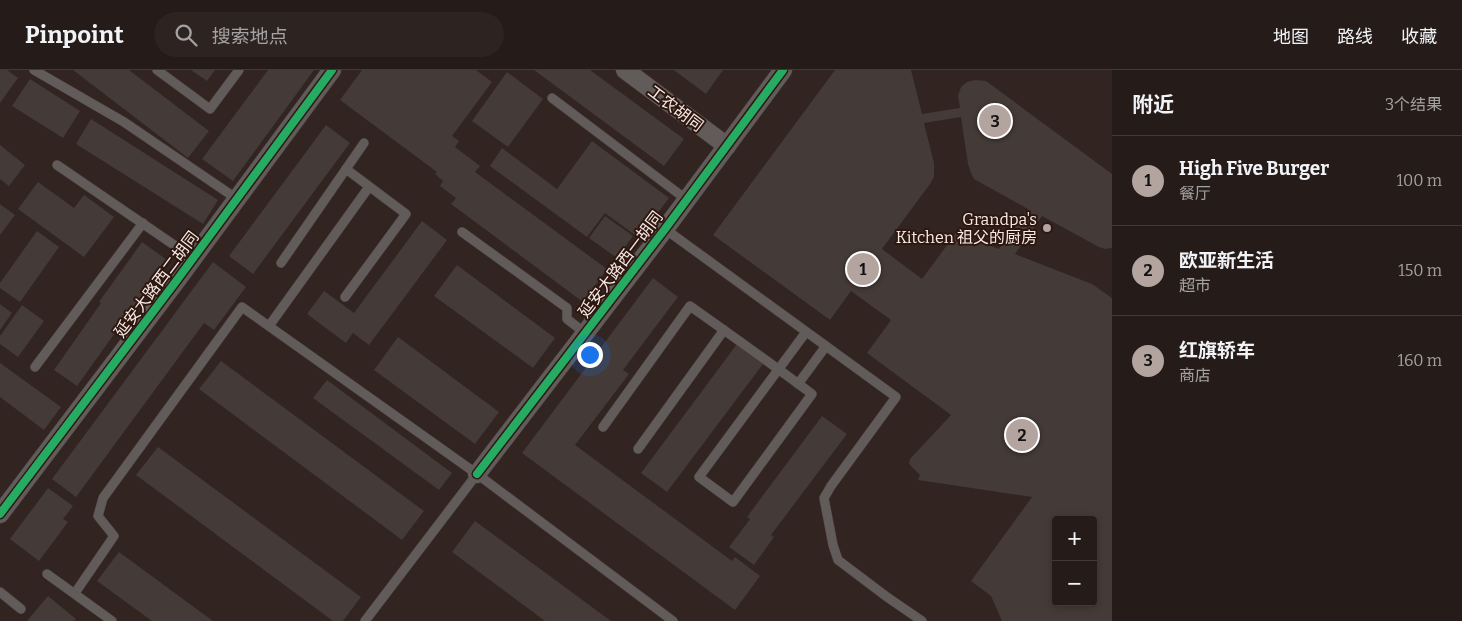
<!DOCTYPE html>
<html lang="zh">
<head>
<meta charset="utf-8">
<style>
  body { margin:0; font-family:Bitter,"Noto Sans SC",serif; background:#2d2422; color:#f1f3f6 }
  .controls { position:absolute; right:15px; bottom:15px; display:grid; overflow:hidden; border-radius:5px; box-shadow:0 2px 8px #0003 }
  .controls button { width:45px; height:45px; display:grid; place-items:center; padding:0; border:0; border-bottom:1px solid #423938; background:#251b19; color:#f1f3f6; font:25px sans-serif }
  .you { position:absolute; left:589px; top:284px; width:18px; height:18px; margin:-12px; border:4px solid #fff; border-radius:50%; background:#1a73e8; box-shadow:0 0 0 8px #1a73e833 }
  .badge { display:grid; place-items:center; width:32px; height:32px; border-radius:50%; background:#b3a4a0; color:#111; font-size:16px; font-weight:700 }
  .pin { position:absolute; translate:-50% -50%; border:2px solid #fff; box-shadow:0 1px 5px #0006 }
  .list { margin:0; padding:0; list-style:none }
  h2 { display:flex; justify-content:space-between; align-items:center; height:65px; margin:0; padding:0 20px; font-size:21px }
  h2 small { font-size:16px; font-weight:400; color:#a3a1a2 }
  .list li { display:grid; grid-template-columns:32px 1fr auto; gap:15px; align-items:center; box-sizing:border-box; height:90px; padding:0 20px; border-top:1px solid #423938 }
  .list b { display:block; font-size:19px; white-space:nowrap }
  .list p { margin:0; font-size:16px; white-space:nowrap; color:#a3a1a2 }
  .list em { font-size:16px; font-style:normal; color:#a3a1a2 }
  .icon { flex:none; width:28px; height:28px; fill:none; stroke:currentColor; stroke-width:2; stroke-linecap:round; stroke-linejoin:round }
  .map { position:relative; flex:none; width:1112px; height:551px; overflow:hidden }
  header { display:flex; align-items:center; gap:30px; box-sizing:border-box; height:70px; padding:0 25px; background:#251b19; border-bottom:1px solid #423938 }
  header strong { font-size:24px }
  nav { display:flex; gap:28px; margin-inline-start:auto; font-size:18px }
  .search { width:350px; height:45px; background:#2d2422; display:flex; align-items:center; gap:12px; box-sizing:border-box; padding:0 18px; border-radius:28px; color:#a3a1a2; font-size:19px }
  main { display:flex }
  aside { flex:1; background:#251b19 }
  .map>svg:first-child { display:block }
  .building { fill:#443a37; fill-rule:evenodd }
  .lines { fill:none; stroke-linecap:round; stroke-linejoin:round }
  .service-casing { stroke:#4b403e; stroke-width:10 }
  .minor-casing { stroke:#4b403e; stroke-width:19 }
  .service { stroke:#615b5a; stroke-width:9 }
  .minor { stroke:#615b5a; stroke-width:18 }
  .cycleway-casing { stroke:#2d1711; stroke-width:11 }
  .cycleway { stroke:#26ab63; stroke-width:8 }
  .poi-dot { fill:#b3a4a0; stroke:#2d1711; stroke-width:2 }
  .labels { text-anchor:middle; stroke-width:4; stroke-linejoin:round; paint-order:stroke }
  .street-label { font-size:16px; fill:#f9e9e4; stroke:#2d1711 }
  .poi-label { font-size:16px; fill:#f9e9e4; stroke:#2d1711; text-anchor:end }
</style>
</head>
<body>
<header>
<strong>Pinpoint</strong>
<div class="search"><svg class="icon" aria-label="search" viewBox="0 0 24 24"><circle cx="10" cy="10" r="6"/><path d="M15 15l6 6"/></svg>搜索地点</div>
<nav><a>地图</a><a>路线</a><a>收藏</a></nav>
</header>
<main>
<div class="map">
<svg width="1112" height="551" viewBox="0 0 1112 551">
  <rect width="100%" height="100%" fill="#312421"/>
  <g class="building">
    <polygon points="0,0 7,0 18,8 0,33"/>
    <polygon points="73,0 129,0 209,61 188,88"/>
    <polygon points="191,0 215,0 207,11"/>
    <polygon points="268,0 314,0 233,111 202,89"/>
    <polygon points="362,0 476,0 492,12 452,66 459,71 455,77 480,96 475,102 607,199 583,232 451,134 456,128 440,116 443,111 435,104 437,102 340,30"/>
    <polygon points="534,0 590,0 684,69 664,96"/>
    <polygon points="674,0 723,0 706,24"/>
    <path d="M835,0H911L922,44L960,38L958,26L961,17L967,12L975,10L986,11L1112,104V178L1105,179L1099,177L1042,146L1015,184L1092,214L1112,228V551H1002L991,526L971,511L1032,427L918,410L920,405L911,396L909,393L910,389L951,345L867,283L891,250L851,221L830,250L713,165ZM961,47L968,94L971,103L974,109L1028,139L999,179L956,163L922,209L882,179L930,114L934,107V93L924,53ZM1056,450H1093V532H1056Z"/>
    <polygon points="507,2 543,29 508,77 472,51"/>
    <polygon points="30,9 80,41 63,68 12,36"/>
    <polygon points="91,49 218,130 203,154 76,74"/>
    <polygon points="326,55 350,73 253,204 229,186"/>
    <polygon points="592,71 669,128 639,168 605,143 587,167 490,96 502,78 557,119"/>
    <polygon points="0,75 25,95 9,116 0,109"/>
    <polygon points="38,112 74,138 84,125 114,147 84,187 18,139"/>
    <polygon points="0,134 15,145 0,165"/>
    <polygon points="605,146 633,166 617,188 589,168"/>
    <polygon points="422,151 447,170 369,275 353,263 346,273 307,244 324,221 354,243"/>
    <polygon points="37,161 59,177 20,232 0,218 0,213"/>
    <polygon points="142,172 167,190 77,316 54,300 101,233 99,232"/>
    <polygon points="213,192 246,217 214,260 204,253 76,427 52,409"/>
    <polygon points="457,195 555,268 533,298 434,226"/>
    <polygon points="653,208 678,227 623,300 629,304 575,375 732,491 735,487 760,506 735,540 522,383"/>
    <polygon points="0,234 12,243 0,260"/>
    <polygon points="22,235 44,251 18,287 0,274 0,266"/>
    <polygon points="398,267 499,342 475,374 374,300"/>
    <polygon points="737,274 763,294 667,422 641,403"/>
    <polygon points="221,291 424,441 402,470 199,319"/>
    <polygon points="0,293 61,337 44,360 0,327"/>
    <polygon points="327,310 452,403 439,420 313,328"/>
    <polygon points="822,346 847,364 771,465 774,467 754,495 729,477 750,449 747,447"/>
    <polygon points="158,377 361,527 343,551 333,551 136,405"/>
    <polygon points="48,418 73,436 63,449 68,452 39,491 10,469"/>
    <polygon points="475,451 611,551 545,551 452,482"/>
    <polygon points="119,482 213,551 152,551 97,511"/>
    <polygon points="48,526 76,549 74,551 27,551"/>
  </g>
  <g class="lines">
    <defs>
      <g id="service">
        <polyline points="34,0 124,52 237,129"/>
        <polyline points="157,0 210,39 239,0"/>
        <polyline points="552,28 687,130"/>
        <polyline points="57,95 193,188"/>
        <polyline points="665,159 896,327 831,416 824,428 833,475 838,490 887,527 922,551"/>
        <polyline points="462,162 567,238 567,249 585,263"/>
        <polyline points="281,193 364,73"/>
        <polyline points="345,227 406,144 346,99"/>
        <polyline points="269,256 369,117"/>
        <polyline points="35,297 143,153"/>
        <polyline points="798,314 826,276"/>
        <path d="M603,357L690,236C731,265 772,294 812,324L733,432L699,407L806,262"/>
        <polyline points="638,379 724,260"/>
        <polyline points="47,504 112,551"/>
        <polyline points="0,522 21,539"/>
        <polyline points="75,523 114,466 98,446 103,428 242,237 477,404 673,551"/>
        <polyline points="365,551 477,404"/>
      </g>
      <g id="minor">
        <polyline points="625,0 727,76"/>
        <polyline points="477,404 665,159 783,0"/>
        <polyline points="0,444 177,210 332,0"/>
      </g>
    </defs>
    <use href="#service" class="service-casing"/>
    <use href="#minor" class="minor-casing"/>
    <use href="#service" class="service"/>
    <use href="#minor" class="minor"/>
    <defs>
      <g id="cycleway">
        <polyline points="477,404 665,159 783,0"/>
        <polyline points="0,444 177,210 332,0"/>
      </g>
    </defs>
    <use href="#cycleway" class="cycleway-casing"/>
    <use href="#cycleway" class="cycleway"/>
  </g>
  <circle class="poi-dot" cx="1047" cy="158" r="5"/>
  <g class="labels">
    <g class="street-label">
      <text transform="translate(676 38) rotate(37)" y="6">工农胡同</text>
      <text transform="translate(620 194) rotate(-53)" y="6">延安大路西一胡同</text>
      <text transform="translate(156 214) rotate(-53)" y="6">延安大路西二胡同</text>
    </g>
    <g class="poi-label">
      <text x="1037" y="155">Grandpa's<tspan x="1037" dy="18">Kitchen 祖父的厨房</tspan></text>
    </g>
  </g>
</svg>
<div class="controls">
<button>+</button>
<button>−</button>
</div>
<div class="you"></div>
<div class="pin badge" style="left:863px;top:199px">1</div>
<div class="pin badge" style="left:1022px;top:365px">2</div>
<div class="pin badge" style="left:995px;top:51px">3</div>
</div>
<aside>
<h2>附近<small>3个结果</small></h2>
<ul class="list">
<li><span class="badge">1</span><div><b>High Five Burger</b><p>餐厅</p></div><em>100 m</em></li>
<li><span class="badge">2</span><div><b>欧亚新生活</b><p>超市</p></div><em>150 m</em></li>
<li><span class="badge">3</span><div><b>红旗轿车</b><p>商店</p></div><em>160 m</em></li>
</ul>
</aside>
</main>
</body>
</html>
